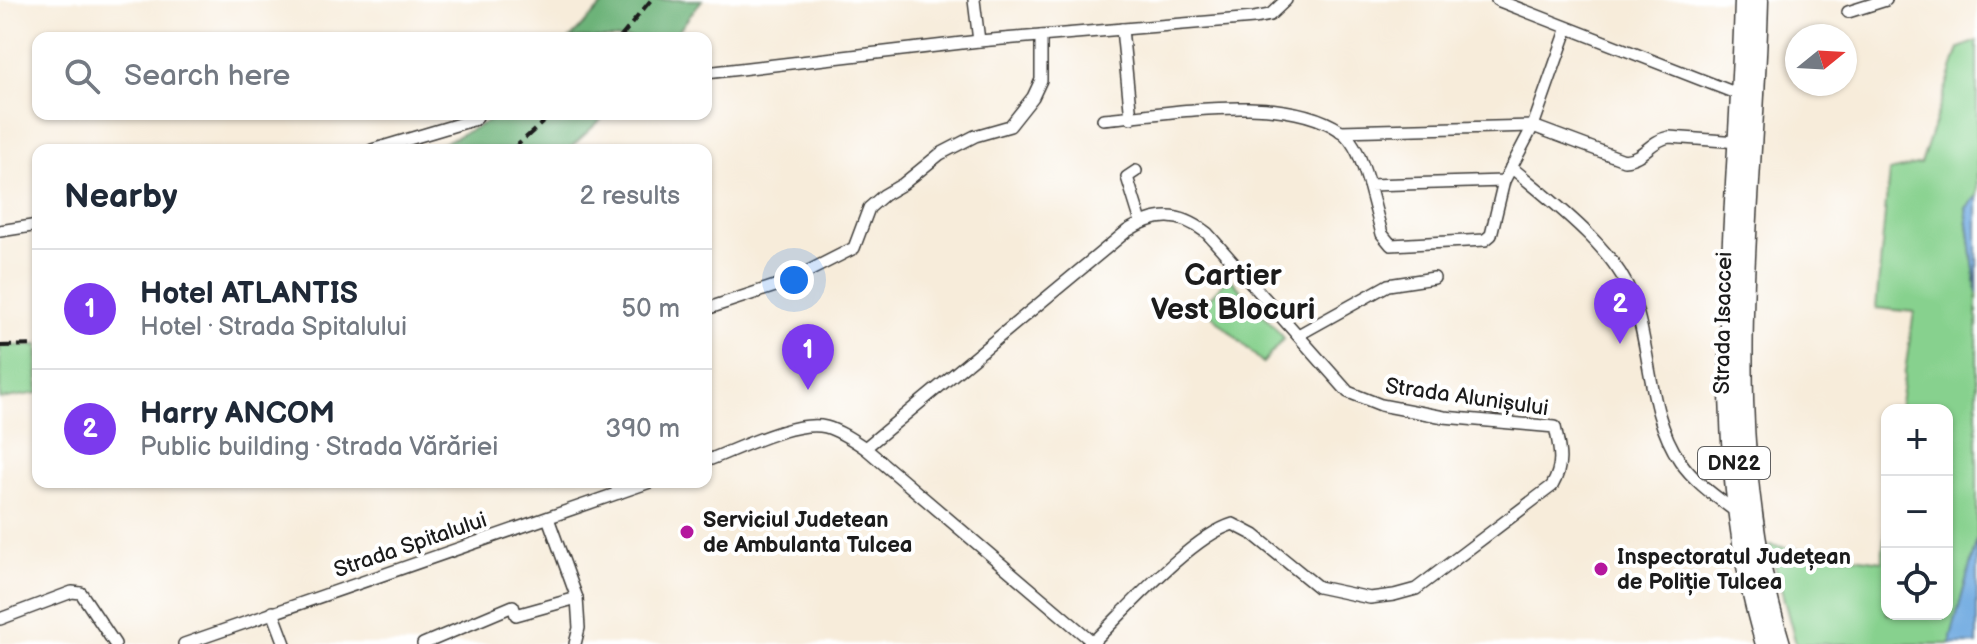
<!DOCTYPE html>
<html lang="en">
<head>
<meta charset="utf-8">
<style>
  body { margin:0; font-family:"Balsamiq Sans",sans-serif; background:#f6f6f7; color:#1f2937 }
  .controls { position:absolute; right:24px; bottom:24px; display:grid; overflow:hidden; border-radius:16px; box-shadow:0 2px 6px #0004 }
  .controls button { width:72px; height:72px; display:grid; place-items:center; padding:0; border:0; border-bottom:2px solid #e0e1e3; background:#fff; color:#1f2937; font:40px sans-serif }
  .compass { position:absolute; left:1785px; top:24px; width:72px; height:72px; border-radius:50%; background:#fff; box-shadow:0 2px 6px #0004; rotate:72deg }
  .you { position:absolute; left:794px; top:280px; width:28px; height:28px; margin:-20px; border:6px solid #fff; border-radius:50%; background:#1a73e8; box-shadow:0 0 0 12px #1a73e833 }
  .badge { display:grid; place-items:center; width:52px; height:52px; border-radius:50%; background:#7c3aed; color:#fff; font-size:26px; font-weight:700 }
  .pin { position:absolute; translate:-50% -66px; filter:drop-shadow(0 2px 4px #0008) }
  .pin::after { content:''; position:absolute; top:42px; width:28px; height:24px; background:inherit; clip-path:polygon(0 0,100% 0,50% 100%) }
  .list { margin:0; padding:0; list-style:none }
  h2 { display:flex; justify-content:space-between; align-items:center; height:104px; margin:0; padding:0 32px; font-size:34px }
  h2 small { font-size:26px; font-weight:400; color:#747a83 }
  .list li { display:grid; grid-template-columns:52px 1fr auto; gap:24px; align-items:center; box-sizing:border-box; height:120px; padding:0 32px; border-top:2px solid #e0e1e3 }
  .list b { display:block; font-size:30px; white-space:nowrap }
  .list p { margin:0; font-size:26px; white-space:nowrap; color:#747a83 }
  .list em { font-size:26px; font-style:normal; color:#747a83 }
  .icon { flex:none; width:44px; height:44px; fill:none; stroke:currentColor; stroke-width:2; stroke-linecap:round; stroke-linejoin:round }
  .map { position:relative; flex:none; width:1977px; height:644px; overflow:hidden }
  .search { position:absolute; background:#fff; box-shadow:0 2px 6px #0004; left:32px; top:32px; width:680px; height:88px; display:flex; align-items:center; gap:20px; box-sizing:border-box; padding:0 28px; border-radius:16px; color:#747a83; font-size:30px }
  .panel { position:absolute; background:#fff; box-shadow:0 2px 6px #0004; left:32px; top:144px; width:680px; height:344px; border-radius:16px }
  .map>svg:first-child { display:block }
  .green { fill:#87d18e; stroke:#527655; stroke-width:2 }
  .forest { fill:#6db379; stroke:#44684a; stroke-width:2 }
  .water { fill:#71abe1; stroke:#46647e; stroke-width:2 }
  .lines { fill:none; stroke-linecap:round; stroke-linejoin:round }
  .minor-casing { stroke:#3d3b38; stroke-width:14 }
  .primary-casing { stroke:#3d3b38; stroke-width:21 }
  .minor { stroke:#fff; stroke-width:11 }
  .primary { stroke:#fff; stroke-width:18 }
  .rail { stroke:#1c1c1c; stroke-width:4; stroke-dasharray:12 6; stroke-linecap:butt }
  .poi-dot { fill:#b5179e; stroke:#fff; stroke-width:3 }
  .labels { text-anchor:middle; stroke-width:8; stroke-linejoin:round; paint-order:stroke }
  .shield { fill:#fff; stroke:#606060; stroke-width:2 }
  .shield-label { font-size:20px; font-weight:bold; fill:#1c1c1c }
  .street-label { font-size:22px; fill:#1c1c1c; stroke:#fff }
  .poi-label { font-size:22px; font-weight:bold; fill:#1c1c1c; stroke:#fff; text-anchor:start }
  .district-label { font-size:30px; font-weight:bold; fill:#1c1c1c; stroke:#fff }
</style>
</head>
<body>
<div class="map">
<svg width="1977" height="644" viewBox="0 0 1977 644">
  <rect width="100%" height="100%" fill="#fff"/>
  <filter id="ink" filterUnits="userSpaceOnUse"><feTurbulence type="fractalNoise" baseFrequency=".0125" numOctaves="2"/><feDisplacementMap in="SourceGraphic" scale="16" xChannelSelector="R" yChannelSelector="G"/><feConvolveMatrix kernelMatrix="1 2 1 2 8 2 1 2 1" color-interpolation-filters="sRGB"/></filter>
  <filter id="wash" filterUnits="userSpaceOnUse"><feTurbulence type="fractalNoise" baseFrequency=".006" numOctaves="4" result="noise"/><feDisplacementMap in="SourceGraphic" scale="32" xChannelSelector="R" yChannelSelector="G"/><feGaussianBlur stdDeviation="1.8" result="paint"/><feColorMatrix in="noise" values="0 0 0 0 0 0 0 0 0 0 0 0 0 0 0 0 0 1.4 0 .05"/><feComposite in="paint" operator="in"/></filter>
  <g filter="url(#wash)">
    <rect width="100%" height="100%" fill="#f7ecda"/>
    <g class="green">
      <polygon points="1977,41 1977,196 1966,208 1977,293 1977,539 1951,644 1796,644 1769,545 1882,561 1887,510 1887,614 1947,614 1947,410 1899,410 1914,312 1876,308 1889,171 1921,164 1959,48"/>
      <polygon points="1229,277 1284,338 1263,363 1202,306"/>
      <polygon points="38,345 38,393 0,399 0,346"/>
    </g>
    <g class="forest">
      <polygon points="608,0 702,0 673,38 570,38"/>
      <polygon points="496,114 607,114 568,150 429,150 489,121"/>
    </g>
    <g class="water">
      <polygon points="1977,196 1977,293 1966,208"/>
      <polygon points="1977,539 1977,644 1951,644 1951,637"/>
    </g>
  </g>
  <g filter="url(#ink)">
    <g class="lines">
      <defs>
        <g id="minor">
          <polyline points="974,0 979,41"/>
          <polyline points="1497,0 1743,96"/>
          <polyline points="1848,12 1886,0"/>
          <polyline points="1122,29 1131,118"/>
          <polyline points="706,73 979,41 1254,18 1270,15 1286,0"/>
          <path d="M1103,119C1170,114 1282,91 1341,131C1357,143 1363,166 1369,185"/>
          <path d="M1340,131L1533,126L1624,160C1645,158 1649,141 1669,137L1739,142"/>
          <polyline points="372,150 476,119 478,114"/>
          <path d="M1511,167C1551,201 1613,246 1632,296C1652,349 1647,413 1680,461C1695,483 1718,498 1739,514"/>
          <polyline points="1136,171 1127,177 1141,222"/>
          <polyline points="1504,181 1369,185 1382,234 1391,245 1485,240 1491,235 1504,181 1533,126 1567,30"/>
          <polyline points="0,231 38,225"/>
          <polyline points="706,309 787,282 854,248 869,208 884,195 903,184 940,154 975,136 1010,126 1033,97 1041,80 1041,36"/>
          <polyline points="1300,334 1388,285 1434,278"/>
          <path d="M865,448L1127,231C1157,212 1180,212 1207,233L1348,392L1381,405L1444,417L1555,427C1560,450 1564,465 1552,486L1416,589L1394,595L1370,598L1318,587L1254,535L1233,524C1192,536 1125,611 1093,642"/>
          <path d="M706,461C736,450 795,419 826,427C840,431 853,440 865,448L1095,644"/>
          <polyline points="615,482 619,493"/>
          <polyline points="273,612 285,644"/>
          <polyline points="0,619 72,592 81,593 115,644"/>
          <polyline points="184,644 650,482"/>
          <polyline points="423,644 513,606 516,615 577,598 548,518"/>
          <polyline points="575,644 579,628 577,598"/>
        </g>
        <g id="primary">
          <path d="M1744,0C1739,211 1702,438 1765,644"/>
          <path d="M1759,0C1754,214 1716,435 1781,644"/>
        </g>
      </defs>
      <use href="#minor" class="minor-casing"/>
      <use href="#primary" class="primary-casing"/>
      <use href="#minor" class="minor"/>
      <use href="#primary" class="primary"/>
      <g class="rail">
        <polyline points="620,38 651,0"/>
        <polyline points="512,150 552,114"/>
        <polyline points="0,346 38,345"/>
      </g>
    </g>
  </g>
  <g class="poi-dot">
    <circle cx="687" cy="532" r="8"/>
    <circle cx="1601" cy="569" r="8"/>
  </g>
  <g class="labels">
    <rect class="shield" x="1698" y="447" width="72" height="32" rx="6"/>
    <g class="shield-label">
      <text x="1734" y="470">DN22</text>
    </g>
    <g class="street-label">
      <text transform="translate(1722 323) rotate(-89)" y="8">Strada Isaccei</text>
      <text transform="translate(1467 396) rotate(8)" y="8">Strada Alunișului</text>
      <text transform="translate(410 544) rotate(-19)" y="8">Strada Spitalului</text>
    </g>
    <g class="poi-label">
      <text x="703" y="527">Serviciul Judetean<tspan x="703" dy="25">de Ambulanta Tulcea</tspan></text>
      <text x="1617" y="564">Inspectoratul Județean<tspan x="1617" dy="25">de Poliție Tulcea</tspan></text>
    </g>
    <g class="district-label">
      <text x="1233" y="285">Cartier<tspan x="1233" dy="34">Vest Blocuri</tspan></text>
    </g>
  </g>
</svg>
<div class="controls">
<button>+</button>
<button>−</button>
<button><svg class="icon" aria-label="locate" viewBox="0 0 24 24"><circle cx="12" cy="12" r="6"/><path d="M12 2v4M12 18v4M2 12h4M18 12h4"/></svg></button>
</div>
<svg class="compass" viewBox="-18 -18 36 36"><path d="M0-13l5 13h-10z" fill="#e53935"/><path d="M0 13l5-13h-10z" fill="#747a83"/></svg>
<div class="you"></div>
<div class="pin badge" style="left:808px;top:390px">1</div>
<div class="pin badge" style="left:1620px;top:344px">2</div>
<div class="search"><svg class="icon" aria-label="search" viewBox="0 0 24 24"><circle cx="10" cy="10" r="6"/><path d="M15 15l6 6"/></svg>Search here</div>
<section class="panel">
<h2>Nearby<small>2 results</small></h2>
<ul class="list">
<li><span class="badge">1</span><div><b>Hotel ATLANTIS</b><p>Hotel · Strada Spitalului</p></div><em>50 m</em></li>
<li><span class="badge">2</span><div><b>Harry ANCOM</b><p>Public building · Strada Vărăriei</p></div><em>390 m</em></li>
</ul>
</section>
</div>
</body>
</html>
